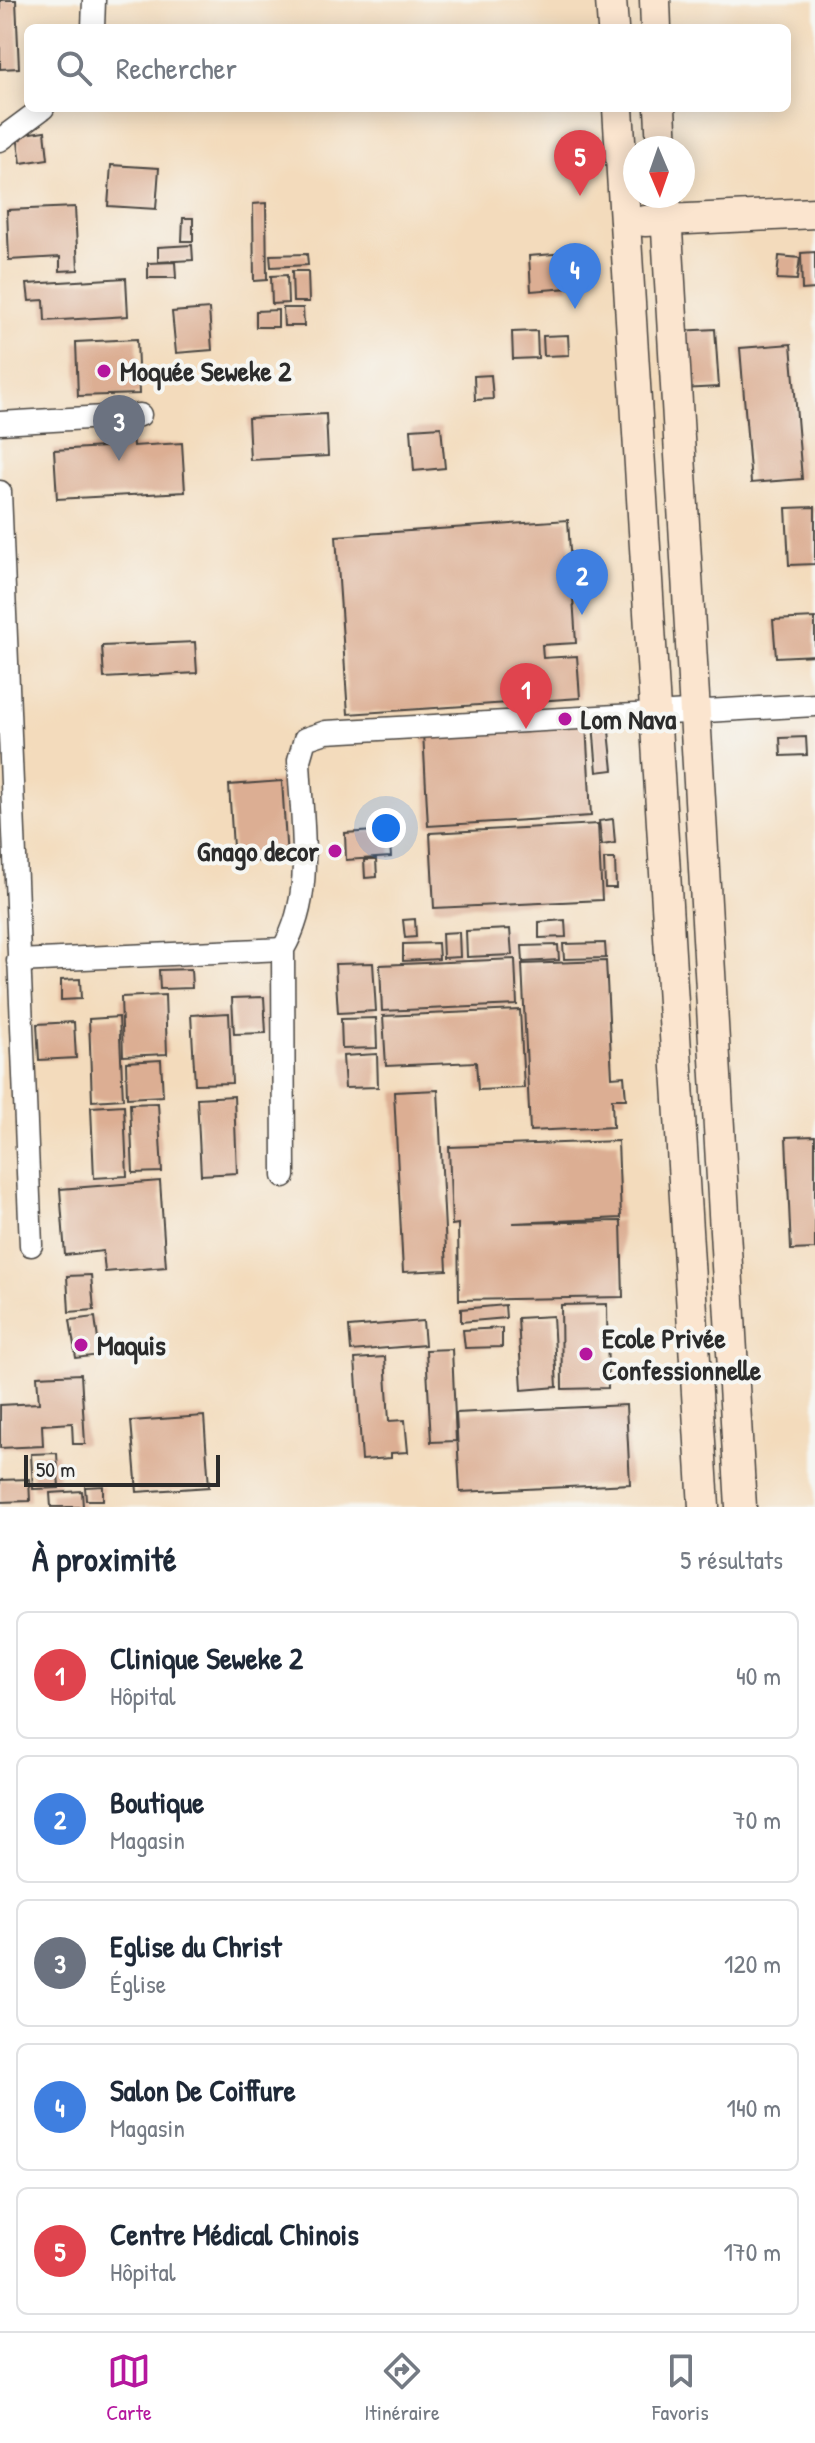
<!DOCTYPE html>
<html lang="fr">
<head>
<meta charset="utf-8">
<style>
  body { margin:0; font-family:"Patrick Hand",sans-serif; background:#f6f6f7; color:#1f2937 }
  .compass { position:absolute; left:623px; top:136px; width:72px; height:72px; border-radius:50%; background:#fff; box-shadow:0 4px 20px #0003; rotate:178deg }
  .scale { position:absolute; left:24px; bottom:20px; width:196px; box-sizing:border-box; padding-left:8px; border:4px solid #2b2b2b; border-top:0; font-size:22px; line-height:28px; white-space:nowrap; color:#2b2b2b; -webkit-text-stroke:6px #f6f6f2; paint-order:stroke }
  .you { position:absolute; left:386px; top:828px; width:28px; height:28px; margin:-20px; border:6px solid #fff; border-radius:50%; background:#1a73e8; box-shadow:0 0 0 12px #1a73e833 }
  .badge { display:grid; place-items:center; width:52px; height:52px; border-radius:50%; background:#b5179e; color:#fff; font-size:26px; font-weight:700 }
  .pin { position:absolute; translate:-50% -66px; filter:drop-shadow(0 2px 4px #0008) }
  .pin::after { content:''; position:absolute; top:42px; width:28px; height:24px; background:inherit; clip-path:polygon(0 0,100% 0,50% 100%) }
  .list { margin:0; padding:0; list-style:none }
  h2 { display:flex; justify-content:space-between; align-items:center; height:104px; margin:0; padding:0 32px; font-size:34px }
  h2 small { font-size:26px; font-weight:400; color:#747a83 }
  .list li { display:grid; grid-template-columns:52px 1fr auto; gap:24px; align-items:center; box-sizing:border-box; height:128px; margin:0 16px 16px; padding:0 16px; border:2px solid #e0e1e3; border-radius:12px }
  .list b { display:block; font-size:30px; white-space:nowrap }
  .list p { margin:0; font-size:26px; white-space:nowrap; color:#747a83 }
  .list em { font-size:26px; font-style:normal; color:#747a83 }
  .icon { flex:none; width:44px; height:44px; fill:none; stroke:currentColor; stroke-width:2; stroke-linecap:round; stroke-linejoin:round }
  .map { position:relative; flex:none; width:815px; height:1507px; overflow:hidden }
  .search { position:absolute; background:#fff; box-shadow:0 4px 20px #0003; left:24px; right:24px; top:24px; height:88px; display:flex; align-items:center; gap:20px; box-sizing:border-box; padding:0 28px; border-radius:12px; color:#747a83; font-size:30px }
  .sheet { height:824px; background:#fff }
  nav { display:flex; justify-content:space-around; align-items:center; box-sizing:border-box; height:112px; border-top:2px solid #e0e1e3; background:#fff; font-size:22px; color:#747a83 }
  nav a { display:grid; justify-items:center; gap:4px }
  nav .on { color:#b5179e }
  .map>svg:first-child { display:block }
  .building { fill:#dcae93 }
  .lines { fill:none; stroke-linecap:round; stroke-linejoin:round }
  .street-casing { stroke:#494541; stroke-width:25 }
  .secondary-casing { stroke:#494541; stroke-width:33 }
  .street { stroke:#fff; stroke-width:22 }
  .secondary { stroke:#fbe5cf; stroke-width:30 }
  .poi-dot { fill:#b5179e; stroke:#f6f6f2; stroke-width:3 }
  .labels { text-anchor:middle; stroke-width:8; stroke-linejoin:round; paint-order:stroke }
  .poi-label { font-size:28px; font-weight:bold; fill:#2b2b2b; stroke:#f6f6f2; text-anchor:start }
</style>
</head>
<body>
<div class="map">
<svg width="815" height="1507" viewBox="0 0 815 1507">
  <rect width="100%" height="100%" fill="#f6f6f2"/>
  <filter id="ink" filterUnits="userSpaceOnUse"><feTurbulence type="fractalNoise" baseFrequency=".0125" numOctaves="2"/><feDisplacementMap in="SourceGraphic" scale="16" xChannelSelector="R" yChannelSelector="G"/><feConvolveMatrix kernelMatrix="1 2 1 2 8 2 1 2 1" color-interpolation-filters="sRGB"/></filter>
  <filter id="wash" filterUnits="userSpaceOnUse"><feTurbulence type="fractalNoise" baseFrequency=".006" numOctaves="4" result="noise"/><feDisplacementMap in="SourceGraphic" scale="32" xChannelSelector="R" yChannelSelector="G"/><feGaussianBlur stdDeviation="1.8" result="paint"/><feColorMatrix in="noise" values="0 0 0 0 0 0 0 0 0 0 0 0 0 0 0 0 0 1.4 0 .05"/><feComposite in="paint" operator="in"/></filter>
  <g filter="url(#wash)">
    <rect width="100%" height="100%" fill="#f3dbbc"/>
    <g id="blocks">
      <g class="building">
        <polygon points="0,0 16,0 19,68 0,69"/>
        <polygon points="45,131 48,159 21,163 17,135"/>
        <polygon points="111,165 159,168 156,209 108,206"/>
        <polygon points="266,203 267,280 254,281 253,204"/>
        <polygon points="75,207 78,270 60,271 60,257 9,260 7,210"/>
        <polygon points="183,218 193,218 193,241 182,241"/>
        <polygon points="192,245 193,260 158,262 158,247"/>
        <polygon points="584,246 587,285 575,286 572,247"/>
        <polygon points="815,252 815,289 802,290 801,253"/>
        <polygon points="567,253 569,288 531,291 529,256"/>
        <polygon points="307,254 308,265 271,267 270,255"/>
        <polygon points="779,256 800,258 797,280 777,279"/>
        <polygon points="175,262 176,278 148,278 148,263"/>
        <polygon points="292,271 308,271 309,302 293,302"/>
        <polygon points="287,275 288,303 272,304 271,276"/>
        <polygon points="126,278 128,316 45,321 44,300 29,301 27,284"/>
        <polygon points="283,308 303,308 304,326 284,326"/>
        <polygon points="209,309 212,350 176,353 172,312"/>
        <polygon points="278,310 278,327 256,327 256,311"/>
        <polygon points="715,329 719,387 681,389 679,331"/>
        <polygon points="537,331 538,358 513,359 512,332"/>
        <polygon points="568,335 569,355 544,356 543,336"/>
        <polygon points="137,339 139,394 78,396 76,342"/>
        <polygon points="791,344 802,479 751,483 740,348"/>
        <polygon points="491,375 493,399 475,400 474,376"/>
        <polygon points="326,414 328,456 250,460 248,418"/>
        <polygon points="441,427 445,468 414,471 411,429"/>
        <polygon points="132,434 133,446 182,443 185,492 57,499 54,450 104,447 103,435"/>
        <polygon points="815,507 815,564 789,565 786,508"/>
        <polygon points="568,520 576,643 542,645 543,658 577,656 580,698 348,714 336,536"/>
        <polygon points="815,618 815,655 776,657 773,620"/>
        <polygon points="195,642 197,673 104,678 102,646"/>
        <polygon points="608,721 613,770 597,772 593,723"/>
        <polygon points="586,723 591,816 428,826 423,732"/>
        <polygon points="806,737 807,755 781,756 780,738"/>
        <polygon points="282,781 287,859 234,863 229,785"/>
        <polygon points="613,819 615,843 602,845 599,821"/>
        <polygon points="598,824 602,900 434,908 430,833"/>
        <polygon points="389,830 391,857 346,860 345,833"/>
        <polygon points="604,859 615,859 616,888 605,888"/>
        <polygon points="364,860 376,860 377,877 365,878"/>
        <polygon points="415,919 416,937 405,938 403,920"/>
        <polygon points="565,920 566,937 539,938 539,922"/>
        <polygon points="510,929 512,955 467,957 466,931"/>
        <polygon points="459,932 460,957 443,958 442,933"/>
        <polygon points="438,943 439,959 403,961 403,944"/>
        <polygon points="605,943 606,958 564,959 563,944"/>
        <polygon points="558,945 559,960 523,962 522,946"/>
        <polygon points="515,959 517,1005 382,1011 380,965"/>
        <polygon points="606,961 612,1077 624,1076 626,1099 612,1099 613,1127 530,1131 522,964"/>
        <polygon points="373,963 376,1011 338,1013 335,964"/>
        <polygon points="191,969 192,988 160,989 159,970"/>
        <polygon points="80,979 81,999 61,1000 61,980"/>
        <polygon points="165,995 167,1054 123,1056 121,997"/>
        <polygon points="264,997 266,1033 234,1034 232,998"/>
        <polygon points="520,1010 524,1088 478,1090 476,1062 386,1066 383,1016"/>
        <polygon points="229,1013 232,1083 195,1084 191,1015"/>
        <polygon points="119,1017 123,1099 92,1101 89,1019"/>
        <polygon points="376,1018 377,1048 342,1049 341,1019"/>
        <polygon points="74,1022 76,1058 39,1060 37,1024"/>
        <polygon points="377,1054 378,1087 345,1088 343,1056"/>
        <polygon points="161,1060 163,1096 127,1098 126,1062"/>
        <polygon points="438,1090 447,1270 403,1272 394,1092"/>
        <polygon points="234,1096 237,1173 201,1175 197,1098"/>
        <polygon points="158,1103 162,1172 133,1173 130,1104"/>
        <polygon points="124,1105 127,1176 94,1178 91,1107"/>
        <polygon points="815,1136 815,1249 791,1250 786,1137"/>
        <polygon points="618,1141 621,1218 513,1223 621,1221 623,1297 459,1300 458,1224 452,1225 449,1147"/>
        <polygon points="160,1181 166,1267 105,1272 103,1251 65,1255 60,1189"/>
        <polygon points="91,1275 94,1310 69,1312 67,1276"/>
        <polygon points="607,1304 608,1388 562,1389 561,1305"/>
        <polygon points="505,1305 506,1318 461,1322 461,1309"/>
        <polygon points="553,1316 557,1387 522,1390 518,1318"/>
        <polygon points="95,1317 100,1355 76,1358 70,1320"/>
        <polygon points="423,1321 425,1345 351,1351 349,1327"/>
        <polygon points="502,1328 502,1347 465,1348 463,1330"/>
        <polygon points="452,1349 456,1441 431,1442 426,1350"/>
        <polygon points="385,1357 389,1421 405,1420 408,1452 391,1453 391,1458 362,1460 355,1359"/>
        <polygon points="81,1374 85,1444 73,1444 72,1423 42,1425 43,1446 0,1448 0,1405 39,1403 37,1376"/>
        <polygon points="626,1405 630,1484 460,1492 456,1413"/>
        <polygon points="204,1416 209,1487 137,1492 131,1421"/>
        <polygon points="57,1453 59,1488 33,1489 31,1454"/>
        <polygon points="29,1479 30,1501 0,1502 0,1480"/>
        <polygon points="103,1486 103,1500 86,1500 85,1487"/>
        <polygon points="82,1491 83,1507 51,1507 50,1493"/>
      </g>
    </g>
  </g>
  <g filter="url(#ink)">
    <use href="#blocks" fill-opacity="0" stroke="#494541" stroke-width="2"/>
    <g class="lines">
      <defs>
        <g id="street">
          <polyline points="93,28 94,0"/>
          <polyline points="0,140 43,108"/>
          <polyline points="0,423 140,415"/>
          <polyline points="0,492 31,1245"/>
          <polyline points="18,961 283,949"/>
          <path d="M284,1176L283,949C316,894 301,822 299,760L305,739L326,732L815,705"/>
        </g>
        <g id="secondary">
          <polyline points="611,0 613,28"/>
          <polyline points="655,0 656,28"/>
          <polyline points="618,108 704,1507"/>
          <polyline points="660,108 662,148"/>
          <polyline points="665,196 741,1507"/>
          <polyline points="645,221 815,213"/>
        </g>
      </defs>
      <use href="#street" class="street-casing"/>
      <use href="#secondary" class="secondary-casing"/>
      <use href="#street" class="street"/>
      <use href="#secondary" class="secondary"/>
    </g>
  </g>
  <g class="poi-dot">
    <circle cx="104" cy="371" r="8"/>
    <circle cx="565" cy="719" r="8"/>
    <circle cx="335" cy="851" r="8"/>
    <circle cx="81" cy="1345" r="8"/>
    <circle cx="586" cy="1354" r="8"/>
  </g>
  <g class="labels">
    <g class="poi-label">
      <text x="120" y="381">Moquée Seweke 2</text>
      <text x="581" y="729">Lom Nava</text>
      <text x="319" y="861" text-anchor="end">Gnago decor</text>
      <text x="602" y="1348">Ecole Privée<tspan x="602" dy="32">Confessionnelle</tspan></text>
      <text x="97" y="1355">Maquis</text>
    </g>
  </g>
</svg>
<svg class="compass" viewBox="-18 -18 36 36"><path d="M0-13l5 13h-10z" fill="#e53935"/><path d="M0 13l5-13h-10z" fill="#747a83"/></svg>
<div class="scale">50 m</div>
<div class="you"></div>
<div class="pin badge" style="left:526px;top:729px;background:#e0444e">1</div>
<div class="pin badge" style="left:582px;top:615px;background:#3f7fe0">2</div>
<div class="pin badge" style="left:119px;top:461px;background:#6b7280">3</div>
<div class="pin badge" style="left:575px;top:309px;background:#3f7fe0">4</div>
<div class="pin badge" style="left:580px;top:196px;background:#e0444e">5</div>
<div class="search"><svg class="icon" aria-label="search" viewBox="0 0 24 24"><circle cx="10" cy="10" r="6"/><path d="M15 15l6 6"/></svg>Rechercher</div>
</div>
<section class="sheet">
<h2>À proximité<small>5 résultats</small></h2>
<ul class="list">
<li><span class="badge" style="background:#e0444e">1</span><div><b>Clinique Seweke 2</b><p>Hôpital</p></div><em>40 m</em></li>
<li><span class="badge" style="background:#3f7fe0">2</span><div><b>Boutique</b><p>Magasin</p></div><em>70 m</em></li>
<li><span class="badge" style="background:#6b7280">3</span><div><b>Eglise du Christ</b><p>Église</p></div><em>120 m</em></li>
<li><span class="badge" style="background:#3f7fe0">4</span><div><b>Salon De Coiffure</b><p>Magasin</p></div><em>140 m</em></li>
<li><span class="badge" style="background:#e0444e">5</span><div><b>Centre Médical Chinois</b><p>Hôpital</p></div><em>170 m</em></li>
</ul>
</section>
<nav>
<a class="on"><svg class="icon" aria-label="map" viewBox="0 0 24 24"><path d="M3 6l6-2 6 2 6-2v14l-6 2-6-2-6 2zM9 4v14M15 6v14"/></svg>Carte</a>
<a><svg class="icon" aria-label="directions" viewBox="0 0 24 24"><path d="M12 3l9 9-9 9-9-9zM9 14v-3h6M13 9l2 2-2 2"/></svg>Itinéraire</a>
<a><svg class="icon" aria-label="saved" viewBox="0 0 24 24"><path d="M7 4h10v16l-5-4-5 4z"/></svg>Favoris</a>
</nav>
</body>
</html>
